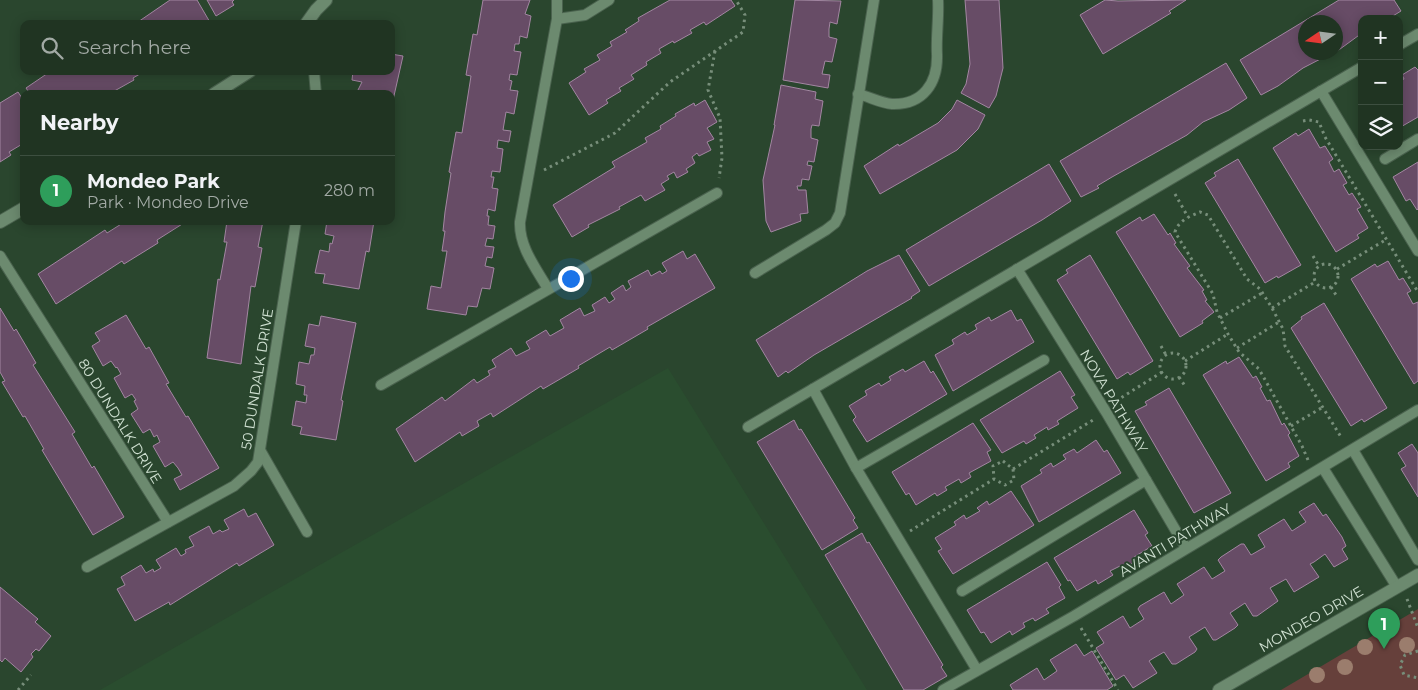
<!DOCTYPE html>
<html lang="en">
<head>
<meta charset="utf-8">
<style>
  body { margin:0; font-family:Montserrat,sans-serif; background:#2d3f2f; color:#f1f3f6 }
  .controls { position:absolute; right:15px; top:15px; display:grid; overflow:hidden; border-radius:10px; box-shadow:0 2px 12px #0003 }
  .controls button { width:45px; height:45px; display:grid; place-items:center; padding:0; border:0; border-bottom:1px solid #3d4f40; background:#203422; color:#f1f3f6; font:25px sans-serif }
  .compass { position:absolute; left:1298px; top:15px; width:45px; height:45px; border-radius:50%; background:#203422; box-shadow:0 2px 12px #0003; rotate:257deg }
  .you { position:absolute; left:570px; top:278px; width:18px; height:18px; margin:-12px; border:4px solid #fff; border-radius:50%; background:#1a73e8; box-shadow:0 0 0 8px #1a73e833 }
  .badge { display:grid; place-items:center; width:32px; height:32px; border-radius:50%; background:#90b9f0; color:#fff; font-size:16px; font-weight:700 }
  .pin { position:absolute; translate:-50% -41px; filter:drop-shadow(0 1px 2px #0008) }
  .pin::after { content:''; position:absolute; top:26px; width:18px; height:15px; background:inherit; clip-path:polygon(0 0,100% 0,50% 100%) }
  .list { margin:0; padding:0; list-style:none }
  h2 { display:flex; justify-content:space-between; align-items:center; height:65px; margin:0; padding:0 20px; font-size:21px }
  h2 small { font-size:16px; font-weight:400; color:#a2aaa5 }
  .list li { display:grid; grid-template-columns:32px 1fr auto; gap:15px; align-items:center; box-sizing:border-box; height:70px; padding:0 20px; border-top:1px solid #3d4f40 }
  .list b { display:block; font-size:19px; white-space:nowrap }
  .list p { margin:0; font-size:16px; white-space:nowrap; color:#a2aaa5 }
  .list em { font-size:16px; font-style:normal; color:#a2aaa5 }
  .icon { flex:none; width:28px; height:28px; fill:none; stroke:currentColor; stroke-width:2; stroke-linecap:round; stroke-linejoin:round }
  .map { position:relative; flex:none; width:1418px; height:690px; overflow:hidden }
  .search { position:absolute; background:#203422; box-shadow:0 2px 12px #0003; left:20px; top:20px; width:375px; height:55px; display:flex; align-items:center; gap:12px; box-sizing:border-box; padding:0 18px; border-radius:10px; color:#a2aaa5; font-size:19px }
  .panel { position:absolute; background:#203422; box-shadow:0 2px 12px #0003; left:20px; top:90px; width:375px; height:135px; border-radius:10px }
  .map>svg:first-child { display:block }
  .built { fill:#2a4d2f }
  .green { fill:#66403b }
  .building { fill:#674c66; stroke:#a386a2 }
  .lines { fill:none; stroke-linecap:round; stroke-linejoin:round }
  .service-casing { stroke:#4a624e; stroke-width:12 }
  .minor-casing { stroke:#4a624e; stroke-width:14 }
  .path { stroke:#778e7a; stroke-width:3; stroke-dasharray:2.5 4; stroke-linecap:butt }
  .service { stroke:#6c8a6f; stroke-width:10 }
  .minor { stroke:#6c8a6f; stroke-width:12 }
  .tree { fill:#9b7d6d }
  .labels { text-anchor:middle; stroke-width:4; stroke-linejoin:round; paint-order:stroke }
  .street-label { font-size:14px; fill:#d0e1d2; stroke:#2a462e }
</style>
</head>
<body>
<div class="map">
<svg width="1418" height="690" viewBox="0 0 1418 690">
  <rect width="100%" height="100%" fill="#2a462e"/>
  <polygon class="built" points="668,368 867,690 100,690 346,550"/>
  <polygon class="green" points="1418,609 1418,690 1281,690"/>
  <g class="building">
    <polygon points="170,0 197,0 211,24 135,24"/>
    <polygon points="207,0 234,0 232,2 234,5 216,16"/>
    <polygon points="483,0 530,0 525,14 531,16 527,38 520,36 519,44 515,44 514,51 521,52 517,75 510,74 509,80 512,81 510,90 518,91 514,114 506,112 503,130 511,131 509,142 498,140 497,148 503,149 500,172 492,171 491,177 494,177 492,188 498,189 495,211 488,209 487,216 489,216 488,225 495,226 493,239 487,238 485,246 494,247 492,258 487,257 485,266 494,268 490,289 482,288 477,307 468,306 466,315 427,309 431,286 441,288 447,251 442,251 445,231 443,231 445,212 451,173 449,172 456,132 462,133 471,76 466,75 473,34 477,35"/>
    <polygon points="670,0 731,0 735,6 706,25 704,22 690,30 692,33 674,43 673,41 659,49 661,53 646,62 647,65 631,75 634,79 619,88 621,91 606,100 608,103 589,115 569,83 586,72 584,69 600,60 597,55 612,46 610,42 627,32 625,30 639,21 638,18"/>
    <polygon points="795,0 841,1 837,24 830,22 829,29 829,37 837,39 832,62 825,61 822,74 830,75 828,88 783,80"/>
    <polygon points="965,0 999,0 1003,68 996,96 989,108 961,93 966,84 970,64"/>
    <polygon points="1105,0 1118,1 1186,0 1169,11 1171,13 1103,54 1080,15"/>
    <polygon points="1339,0 1394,0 1401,11 1388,19 1362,19 1362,33 1336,52 1336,22 1306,22 1306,52 1334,52 1303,68 1278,86 1261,95 1240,60"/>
    <polygon points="391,54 403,56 391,109 391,94 356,94 362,82 352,80 353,71 391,71"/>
    <polygon points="1226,63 1247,98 1229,110 1203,122 1187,135 1112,177 1097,186 1099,188 1081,197 1060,161"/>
    <polygon points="1415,67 1418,70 1418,117 1399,128 1399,81 1404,79 1402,75"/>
    <polygon points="51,71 145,71 133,78 134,80 109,94 30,94 26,88"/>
    <polygon points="781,85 816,92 815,99 823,101 819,126 812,125 811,129 811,138 818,140 814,162 808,161 807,165 812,166 809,180 802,179 801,186 797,186 798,190 806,190 808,213 800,214 801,221 771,232 766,221 763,180 775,125 774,125"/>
    <polygon points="18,92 24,101 24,143 9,152 11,155 0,162 0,103"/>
    <polygon points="705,100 717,122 707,128 714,139 707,142 711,150 699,156 697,153 692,157 695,163 686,169 688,172 677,178 674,172 667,176 669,179 661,184 665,190 645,201 641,195 619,207 620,209 588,225 589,227 572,237 553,205 615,167 612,162 647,142 645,138 661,129 660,126 676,116 675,114 694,103 695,106"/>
    <polygon points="957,100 985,115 978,129 957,150 880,194 864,166 898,144 899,146 938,123 952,109"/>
    <polygon points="1309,129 1320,148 1325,146 1333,159 1329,162 1334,172 1339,169 1347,183 1343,185 1349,195 1352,193 1361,207 1357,209 1368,228 1357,235 1359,238 1336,252 1273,148 1296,133 1298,136"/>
    <polygon points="1238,159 1301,265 1278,278 1277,276 1265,283 1205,183 1216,176 1214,173"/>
    <polygon points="1418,162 1418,209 1417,210 1410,199 1406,201 1393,177"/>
    <polygon points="1049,164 1071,201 1042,220 929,286 906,250"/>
    <polygon points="1154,214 1168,235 1170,233 1176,243 1174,244 1190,266 1187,268 1204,290 1202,291 1207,300 1205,301 1214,312 1202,321 1203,323 1180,337 1116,232 1140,217 1142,221"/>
    <polygon points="126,221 187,221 157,240 158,243 124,264 122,261 56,304 38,274 105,230 107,233"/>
    <polygon points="227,221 263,221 258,247 262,248 255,287 251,286 241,364 207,358 218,279 220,280 227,242 224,242"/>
    <polygon points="327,221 374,221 369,252 366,251 359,289 323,283 325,274 315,273 320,250 329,252 330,243 332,244 334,236 325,234"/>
    <polygon points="683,251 687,259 695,254 715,288 647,327 648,329 612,350 610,347 578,366 579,368 543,389 541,386 493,417 491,413 477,421 479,426 462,436 460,432 415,462 396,429 442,397 445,401 474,379 477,383 490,375 488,371 496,367 492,360 511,348 516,356 530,349 526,342 546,330 550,336 564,328 560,320 580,308 584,316 595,311 592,305 605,297 609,303 615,299 611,293 623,285 626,291 631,287 628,281 648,270 651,276 660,271 662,274 667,271 662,263"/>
    <polygon points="899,255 920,291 911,297 912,298 814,355 788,373 786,371 778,377 756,340 867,271"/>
    <polygon points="1090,255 1153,361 1130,375 1128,372 1117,379 1057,280 1068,273 1066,270"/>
    <polygon points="1388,261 1399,280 1403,278 1411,291 1407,293 1413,304 1418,302 1418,381 1414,384 1351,279 1375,264 1377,267"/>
    <polygon points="1324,303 1387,408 1364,422 1362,419 1351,426 1291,328 1302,319 1301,317"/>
    <polygon points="0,308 14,331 16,329 36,363 33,365 75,432 72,434 92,468 94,466 124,517 93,535 42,450 44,449 25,416 23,417 2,382 5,381 0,372"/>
    <polygon points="1011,310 1017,321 1021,319 1034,342 953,391 935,355 954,344 952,340 965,332 967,335 977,329 975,325 989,317 991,321"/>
    <polygon points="126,315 146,349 149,347 169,383 166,384 186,417 188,416 219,468 180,490 174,479 182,475 178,468 173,462 165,467 153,446 160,442 157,435 154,437 150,429 143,433 131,414 138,409 134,401 136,400 132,394 125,398 114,378 121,374 117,367 116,368 111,361 103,366 92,346 100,341 95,333"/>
    <polygon points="321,316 356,323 341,400 343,401 336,440 300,434 302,427 292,425 296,401 306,403 307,395 304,395 305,386 296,384 299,362 309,364 311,355 314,355 315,348 305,346 309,324 319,326"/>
    <polygon points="1239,357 1253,378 1256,376 1262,387 1260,388 1267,401 1270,400 1282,425 1284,423 1290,433 1288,435 1299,456 1288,463 1290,467 1266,481 1203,375 1226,361 1227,364"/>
    <polygon points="924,361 931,373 933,371 947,394 867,442 853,420 856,417 849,406 867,395 865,391 879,383 881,386 891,380 889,377 903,369 905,372"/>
    <polygon points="1060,371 1075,395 1071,397 1078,408 1057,421 1059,424 1048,430 1047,427 1034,435 1036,438 1026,444 1024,441 1002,453 980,420"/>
    <polygon points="1169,388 1231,493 1194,513 1135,411 1147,405 1145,402"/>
    <polygon points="794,420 799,430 801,429 843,498 855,518 853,520 858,528 822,550 757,442"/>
    <polygon points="973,423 991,450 987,452 991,461 969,473 971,477 961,483 959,479 945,487 947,490 937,496 935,493 916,505 909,493 906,495 892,472"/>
    <polygon points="1096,440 1104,452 1107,450 1121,473 1039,522 1021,486 1042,473 1040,470 1051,463 1053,467 1066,459 1063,455 1074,449 1077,453"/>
    <polygon points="1412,444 1418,453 1418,497 1401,469 1406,466 1398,453"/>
    <polygon points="1011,491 1034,525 953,574 938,551 942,549 935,538 956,525 954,522 964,515 966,519 980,511 977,508 987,501 989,505"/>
    <polygon points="1314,503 1323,516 1326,514 1342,537 1346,546 1342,549 1348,559 1334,567 1325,554 1314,562 1310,564 1319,577 1294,592 1286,579 1270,588 1278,601 1257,616 1253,616 1245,603 1230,613 1238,625 1235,628 1216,640 1213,640 1205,627 1189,637 1197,649 1195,652 1176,664 1172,664 1164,652 1152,659 1149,661 1157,673 1133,688 1124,675 1116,680 1096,648 1104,643 1097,632 1123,616 1130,628 1144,619 1138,609 1140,606 1164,592 1171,604 1184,595 1177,584 1204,567 1212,579 1225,571 1218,560 1221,557 1241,544 1244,544 1251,555 1265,547 1258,535 1284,519 1292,531 1306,522 1299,512"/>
    <polygon points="244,509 248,517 256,513 274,545 239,566 237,563 170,605 169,602 135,621 117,589 125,585 121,577 141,565 146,573 153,569 154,572 161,568 156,560 176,548 181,556 186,553 185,550 194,546 189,537 209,526 213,534 220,530 222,532 229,529 224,520"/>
    <polygon points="1134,510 1148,533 1145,535 1152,546 1134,557 1136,561 1122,570 1120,566 1110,571 1113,575 1098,584 1096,580 1077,591 1070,580 1068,581 1054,558"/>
    <polygon points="862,533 867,543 869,542 943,665 941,667 947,676 923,690 904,690 825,555"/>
    <polygon points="1047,562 1061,585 1059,587 1065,598 1046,609 1049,613 1035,621 1033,618 1023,623 1025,627 1012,635 1010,631 991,643 984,632 981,633 967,610"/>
    <polygon points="0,587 38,619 35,622 51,636 39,651 36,649 31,654 33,657 21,672 5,658 2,662 0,660"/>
    <polygon points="1076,644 1084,656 1092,651 1113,686 1107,690 1013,690 1010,685 1037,668 1044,680 1057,671 1050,660"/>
  </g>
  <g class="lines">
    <defs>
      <g id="service">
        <polyline points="557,19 585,15 609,0"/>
        <polyline points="1399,45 1418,34"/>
        <polyline points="314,71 316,94"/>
        <polyline points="1321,91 1418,251"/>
        <path d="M858,94C870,97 880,103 892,104C923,105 938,83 937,54C936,37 939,18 938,0"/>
        <polyline points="1385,159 1418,139"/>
        <polyline points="0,256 168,522"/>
        <polyline points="1017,269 1106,412 1186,548"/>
        <polyline points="755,273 826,230 835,223 840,213 874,0"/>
        <path d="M548,289C536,268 519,247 520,222L557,19V0"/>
        <polyline points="381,385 717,193"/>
        <polyline points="813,389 856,468 977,670"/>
        <polyline points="748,427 1362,67"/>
        <polyline points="260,450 307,532"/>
        <polyline points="1353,450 1418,560"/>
        <polyline points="856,468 1044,360"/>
        <polyline points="1323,468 1397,587"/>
        <polyline points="87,567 234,486 251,471 258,462 296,221"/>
        <polyline points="962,591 1146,480"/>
        <polyline points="943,690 1074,616 1418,410"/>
      </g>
      <g id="minor">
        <polyline points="306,24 316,10 326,0"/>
        <polyline points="214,94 250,71"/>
        <polyline points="0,222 24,208"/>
        <polyline points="1219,690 1418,575"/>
      </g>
    </defs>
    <use href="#service" class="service-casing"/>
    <use href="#minor" class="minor-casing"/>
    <g class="path">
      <polyline points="715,51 708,90 720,118 722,158 719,178"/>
      <polyline points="1303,121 1309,120 1319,122 1325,137 1418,292"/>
      <polyline points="544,170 615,133 670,82 743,32 745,15 736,0"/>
      <polyline points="1175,194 1188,217"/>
      <polyline points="1313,256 1319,266"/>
      <circle cx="1326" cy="276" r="12"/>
      <polyline points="1337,269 1387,239"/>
      <polyline points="1331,287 1336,295"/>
      <polyline points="1272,308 1315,282"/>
      <polyline points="1220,318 1262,293"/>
      <polyline points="1161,346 1166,355"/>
      <polyline points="1237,348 1279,322"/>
      <circle cx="1173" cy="366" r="13"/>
      <polyline points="1185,361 1228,334"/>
      <polyline points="1179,377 1185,386"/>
      <polyline points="1116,401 1162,372"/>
      <polyline points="1291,426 1323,407"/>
      <path d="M1308,460L1302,446L1259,369L1239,352L1228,334L1217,312L1213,294L1175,232C1178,221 1190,216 1200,212L1208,215L1247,279L1260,289L1272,308L1283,329L1285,346L1341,437"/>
      <polygon points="1003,461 1013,469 1014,480 1005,485 994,479 993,466"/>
      <polyline points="1013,469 1093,420"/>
      <polyline points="910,531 994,479"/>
      <polyline points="1407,599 1418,628"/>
      <polyline points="1081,628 1118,690"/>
      <polyline points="1418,651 1405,655 1400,665 1404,675 1418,678"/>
      <polyline points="18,690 31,675"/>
    </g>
    <use href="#service" class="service"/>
    <use href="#minor" class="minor"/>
  </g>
  <g class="tree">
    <circle cx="1407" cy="645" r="8"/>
    <circle cx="1365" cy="647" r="8"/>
    <circle cx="1345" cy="667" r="8"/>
    <circle cx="1317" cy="675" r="8"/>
  </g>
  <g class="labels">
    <g class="street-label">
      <text transform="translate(257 379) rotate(-81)" y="5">50 DUNDALK DRIVE</text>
      <text transform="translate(1114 401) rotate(59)" y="5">NOVA PATHWAY</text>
      <text transform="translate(120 421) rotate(58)" y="5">80 DUNDALK DRIVE</text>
      <text transform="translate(1175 540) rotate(-31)" y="5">AVANTI PATHWAY</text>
      <text transform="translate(1311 619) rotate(-30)" y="5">MONDEO DRIVE</text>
    </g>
  </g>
</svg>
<div class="controls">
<button>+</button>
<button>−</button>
<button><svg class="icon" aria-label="layers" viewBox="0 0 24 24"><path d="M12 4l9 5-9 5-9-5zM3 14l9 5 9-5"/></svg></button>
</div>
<svg class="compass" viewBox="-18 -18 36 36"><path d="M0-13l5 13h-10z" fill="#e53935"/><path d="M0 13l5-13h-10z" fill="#a2aaa5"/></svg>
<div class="you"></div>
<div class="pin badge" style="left:1384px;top:649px;background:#2e9e5b">1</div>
<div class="search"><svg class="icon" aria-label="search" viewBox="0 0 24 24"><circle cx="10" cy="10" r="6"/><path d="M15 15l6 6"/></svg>Search here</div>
<section class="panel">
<h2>Nearby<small></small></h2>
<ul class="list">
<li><span class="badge" style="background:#2e9e5b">1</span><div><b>Mondeo Park</b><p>Park · Mondeo Drive</p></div><em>280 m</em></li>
</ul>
</section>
</div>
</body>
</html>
